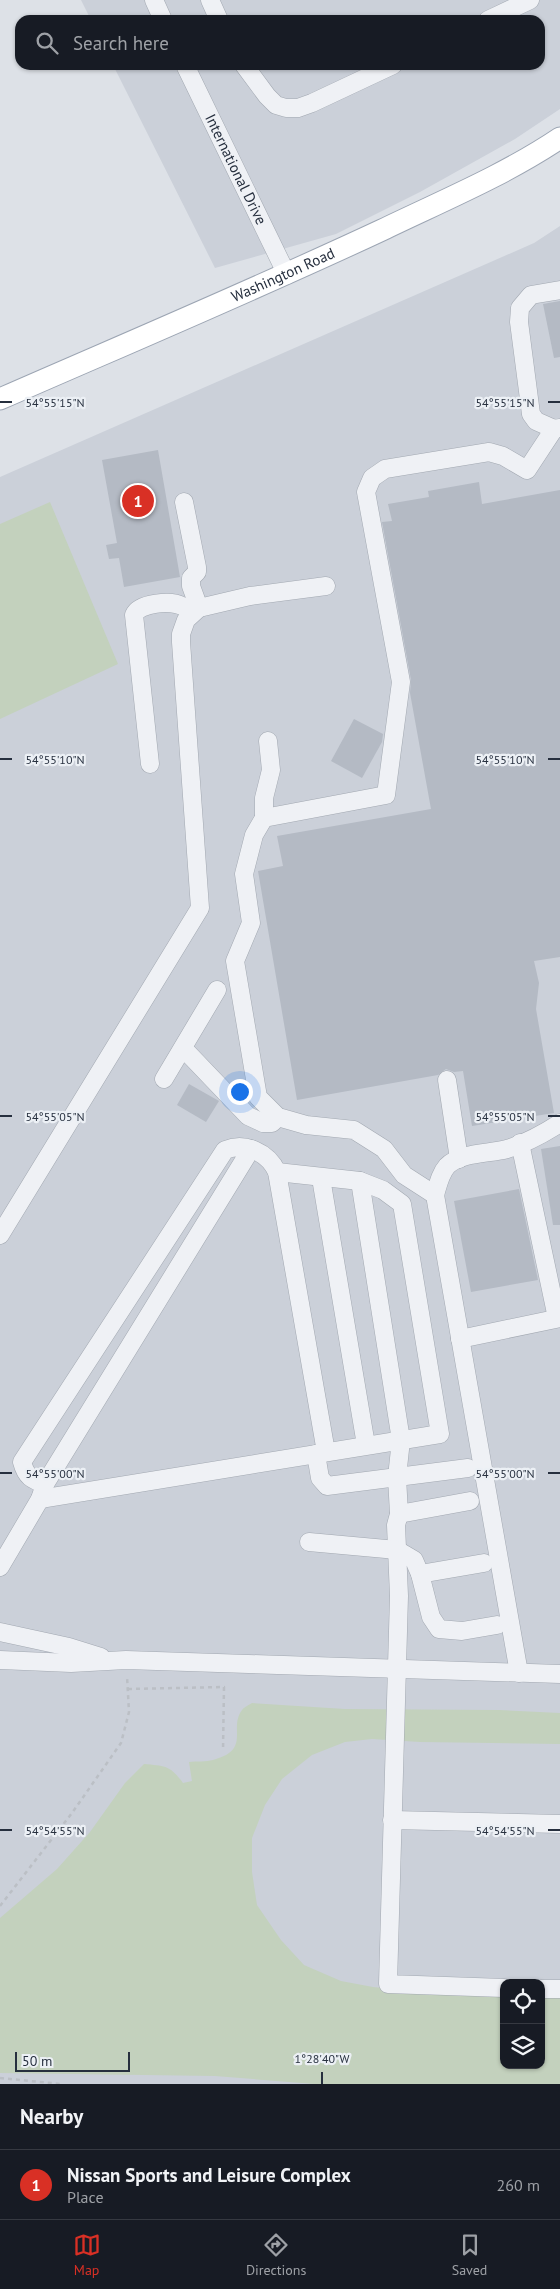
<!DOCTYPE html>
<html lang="en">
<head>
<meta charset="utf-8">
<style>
  body { margin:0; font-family:"PT Sans",sans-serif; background:#242831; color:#f1f3f6 }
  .controls { position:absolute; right:15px; bottom:15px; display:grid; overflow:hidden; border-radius:10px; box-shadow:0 1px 4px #0004 }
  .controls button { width:45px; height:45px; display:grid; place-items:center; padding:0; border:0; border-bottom:1px solid #363941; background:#171b24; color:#f1f3f6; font:25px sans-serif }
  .scale { position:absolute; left:15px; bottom:12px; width:115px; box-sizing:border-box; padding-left:5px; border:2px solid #262f3e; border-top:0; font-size:14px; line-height:18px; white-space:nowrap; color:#262f3e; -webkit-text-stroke:4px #ecf0f5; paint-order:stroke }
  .you { position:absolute; left:239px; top:1091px; width:18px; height:18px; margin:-12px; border:4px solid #fff; border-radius:50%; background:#1a73e8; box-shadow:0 0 0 8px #1a73e833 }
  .badge { display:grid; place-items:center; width:32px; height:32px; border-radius:50%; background:#d93025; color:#fff; font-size:16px; font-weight:700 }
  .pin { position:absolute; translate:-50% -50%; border:2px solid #fff; box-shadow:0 1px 5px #0006 }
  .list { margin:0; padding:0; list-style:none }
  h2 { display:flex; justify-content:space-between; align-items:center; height:65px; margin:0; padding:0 20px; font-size:21px }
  h2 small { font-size:16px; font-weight:400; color:#9ea1a6 }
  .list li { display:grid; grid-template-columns:32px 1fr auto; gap:15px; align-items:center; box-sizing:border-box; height:70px; padding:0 20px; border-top:1px solid #363941 }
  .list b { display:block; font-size:19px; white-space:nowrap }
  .list p { margin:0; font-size:16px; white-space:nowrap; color:#9ea1a6 }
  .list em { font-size:16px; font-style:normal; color:#9ea1a6 }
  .icon { flex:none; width:28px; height:28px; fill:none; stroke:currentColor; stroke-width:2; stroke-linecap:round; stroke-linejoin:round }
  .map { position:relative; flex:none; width:560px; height:2084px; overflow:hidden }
  .search { position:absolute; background:#171b24; box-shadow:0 1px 4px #0004; left:15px; right:15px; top:15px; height:55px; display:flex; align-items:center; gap:12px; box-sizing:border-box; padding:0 18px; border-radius:15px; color:#9ea1a6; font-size:19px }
  .sheet { height:135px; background:#171b24 }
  nav { display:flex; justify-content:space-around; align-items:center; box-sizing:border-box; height:70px; border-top:1px solid #363941; background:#171b24; font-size:14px; color:#9ea1a6 }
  nav a { display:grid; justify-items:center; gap:2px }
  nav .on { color:#d93025 }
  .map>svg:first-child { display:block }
  .built { fill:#cbd0d9; fill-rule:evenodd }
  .green { fill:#c3d1bd }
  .building { fill:#b4bac4 }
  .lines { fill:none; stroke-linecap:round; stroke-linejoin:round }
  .minor-casing { stroke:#a2a8b1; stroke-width:19 }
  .major-casing { stroke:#9ca5b3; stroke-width:23 }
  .path { stroke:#bbbfc5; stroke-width:2.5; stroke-dasharray:4 4; stroke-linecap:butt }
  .minor { stroke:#eff1f5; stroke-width:18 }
  .major { stroke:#fff; stroke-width:21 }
  .ticks { fill:none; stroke:#262f3e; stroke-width:2 }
  .labels { text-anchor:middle; stroke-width:4.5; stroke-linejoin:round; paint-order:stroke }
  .street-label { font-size:15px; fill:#262f3e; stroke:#ecf0f5 }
  .ticks-label { font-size:12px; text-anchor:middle; fill:#262f3e; stroke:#ecf0f5; stroke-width:4.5; stroke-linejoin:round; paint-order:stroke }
</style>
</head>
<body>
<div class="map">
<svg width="560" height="2084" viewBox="0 0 560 2084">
  <rect width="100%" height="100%" fill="#dde1e7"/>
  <g class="built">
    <polygon points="81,0 560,0 560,109 515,139 420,192 336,234 215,268 113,65 540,65 540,20 91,20"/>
    <path d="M560,226V2084H0V477L534,243ZM504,1983H541V2065H504Z"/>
  </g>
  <g class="green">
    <polygon points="50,502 118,664 0,719 0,524"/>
    <path d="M252,1703L345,1709L499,1710L560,1713V1744L420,1742L372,1739L345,1742L312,1755L282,1779L265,1805L252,1838V1872L257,1905L281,1940L304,1965L341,1981L373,1987L431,1993L504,1994V2065H541V1995H560V2084H314L215,2076L0,2073V1918L57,1869L90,1832L125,1783L144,1764C165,1766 170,1765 183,1783L192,1781L189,1762C197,1761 206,1762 213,1760C252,1750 228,1729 242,1710C244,1707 249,1705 252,1703Z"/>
  </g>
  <g class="building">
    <polygon points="560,301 560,357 554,358 543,304"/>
    <polygon points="158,450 180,577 124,587 119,558 109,559 106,545 117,543 102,460"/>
    <polygon points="479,482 482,504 560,490 560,957 534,961 539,983 536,1009 554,1113 472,1126 463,1071 454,1072 446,1069 438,1075 297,1100 258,871 283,866 277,836 431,809 410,693 411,680 382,522 392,521 388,504 429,497 428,491"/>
    <polygon points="354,719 383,734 382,742 362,778 331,761"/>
    <polygon points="189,1084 219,1101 206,1122 177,1105"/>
    <polygon points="560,1146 560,1225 553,1225 541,1149"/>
    <polygon points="519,1189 538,1280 471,1292 454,1201"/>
  </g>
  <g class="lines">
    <defs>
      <g id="minor">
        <polyline points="154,0 163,20"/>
        <polyline points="210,0 219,20"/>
        <polyline points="488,20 530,0"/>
        <path id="s1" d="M185,65L287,275"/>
        <polyline points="244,65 267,96 276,105 286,108 298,108 312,103 393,65"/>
        <polyline points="554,429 536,421 531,414 519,322 520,308 531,295 560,290"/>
        <polyline points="184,502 197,567 197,572 191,578 191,586 199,608"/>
        <path d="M150,764L134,615C139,603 171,600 182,606C186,608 189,611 192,613"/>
        <polyline points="264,818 264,798 271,770 268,741"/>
        <polyline points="183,1048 248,1116 263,1123 272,1123 278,1117"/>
        <polyline points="164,1079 217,990"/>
        <polyline points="447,1080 459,1159"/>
        <polyline points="520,1143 557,1318"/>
        <polyline points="321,1178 366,1445"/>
        <polyline points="360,1181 401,1440 397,1477 399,1514 396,1525 399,1596 388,1984 504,1988"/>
        <path d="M435,1195C438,1185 440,1174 447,1166C461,1152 489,1154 507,1149C527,1143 543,1134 560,1123"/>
        <polyline points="0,1235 200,908 181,642 181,634 186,620 199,608 250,596 326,586"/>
        <polyline points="460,1339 560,1318"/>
        <polyline points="316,1454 320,1478 327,1486 468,1468"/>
        <path d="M45,1484C32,1480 26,1477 22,1462L225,1150C245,1142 268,1152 277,1172L326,1452"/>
        <polyline points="40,1499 440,1434 402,1204 383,1190 360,1181 277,1172"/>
        <polyline points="399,1514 470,1501"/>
        <polyline points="309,1542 397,1550 414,1560 420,1574 431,1617 439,1629 462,1631 497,1625"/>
        <polyline points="0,1567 40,1499 45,1484 251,1149"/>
        <polyline points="420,1574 484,1563"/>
        <polyline points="0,1632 69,1647 101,1657"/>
        <polyline points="0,1660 71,1663 126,1660 560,1674"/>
        <polyline points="519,1673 435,1195 404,1175 384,1149 354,1130 306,1125 278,1117 258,1097 235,961 251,923 244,874 254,835 264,818 386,795 401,682 366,492 372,478 385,469 489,452 503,456 527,470 554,429 560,428"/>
        <polyline points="392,1820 560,1824"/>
        <polyline points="541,1989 560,1989"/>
      </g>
      <g id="major">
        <path id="s2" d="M0,399C128,343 256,289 382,230C442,201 505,175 560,138"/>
      </g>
    </defs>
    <use href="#minor" class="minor-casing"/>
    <use href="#major" class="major-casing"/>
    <g class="path">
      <polyline points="128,1689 224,1687 223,1750"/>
      <polyline points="0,1906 72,1813 121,1743 129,1712 127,1676"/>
      <polyline points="0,2078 61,2084"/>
    </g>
    <use href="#minor" class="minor"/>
    <use href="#major" class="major"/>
  </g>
  <path class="ticks" d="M0,402H12M548,402H560M0,759H12M548,759H560M0,1116H12M548,1116H560M0,1473H12M548,1473H560M0,1830H12M548,1830H560M322,2072V2084"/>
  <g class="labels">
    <g class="street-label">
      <text dy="5" stroke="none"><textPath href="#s1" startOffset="116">International Drive</textPath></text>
      <text dy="5" stroke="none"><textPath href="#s2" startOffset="309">Washington Road</textPath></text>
    </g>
  </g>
  <g class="ticks-label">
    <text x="55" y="407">54°55'15"N</text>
    <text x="505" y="407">54°55'15"N</text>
    <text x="55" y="764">54°55'10"N</text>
    <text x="505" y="764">54°55'10"N</text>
    <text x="55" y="1121">54°55'05"N</text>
    <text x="505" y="1121">54°55'05"N</text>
    <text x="55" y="1478">54°55'00"N</text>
    <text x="505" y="1478">54°55'00"N</text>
    <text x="55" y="1835">54°54'55"N</text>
    <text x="505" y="1835">54°54'55"N</text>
    <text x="322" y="2063">1°28'40"W</text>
  </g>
</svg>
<div class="controls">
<button><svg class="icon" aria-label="locate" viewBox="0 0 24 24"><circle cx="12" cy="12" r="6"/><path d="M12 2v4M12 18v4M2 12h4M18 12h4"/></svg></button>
<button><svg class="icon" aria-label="layers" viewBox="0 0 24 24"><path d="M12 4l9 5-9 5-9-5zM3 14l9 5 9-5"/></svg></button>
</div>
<div class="scale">50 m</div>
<div class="you"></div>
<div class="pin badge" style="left:138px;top:501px">1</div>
<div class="search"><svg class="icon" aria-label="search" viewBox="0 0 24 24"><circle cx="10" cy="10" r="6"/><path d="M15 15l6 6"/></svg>Search here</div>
</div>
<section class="sheet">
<h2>Nearby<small></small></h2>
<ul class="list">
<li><span class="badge">1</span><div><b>Nissan Sports and Leisure Complex</b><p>Place</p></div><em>260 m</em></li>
</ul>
</section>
<nav>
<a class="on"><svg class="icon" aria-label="map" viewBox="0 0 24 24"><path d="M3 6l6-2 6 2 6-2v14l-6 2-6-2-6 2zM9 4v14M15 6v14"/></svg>Map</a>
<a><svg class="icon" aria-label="directions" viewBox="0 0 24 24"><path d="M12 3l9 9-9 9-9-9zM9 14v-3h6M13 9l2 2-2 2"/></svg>Directions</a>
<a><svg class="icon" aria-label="saved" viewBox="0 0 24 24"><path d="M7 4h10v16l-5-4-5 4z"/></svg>Saved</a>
</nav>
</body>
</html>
